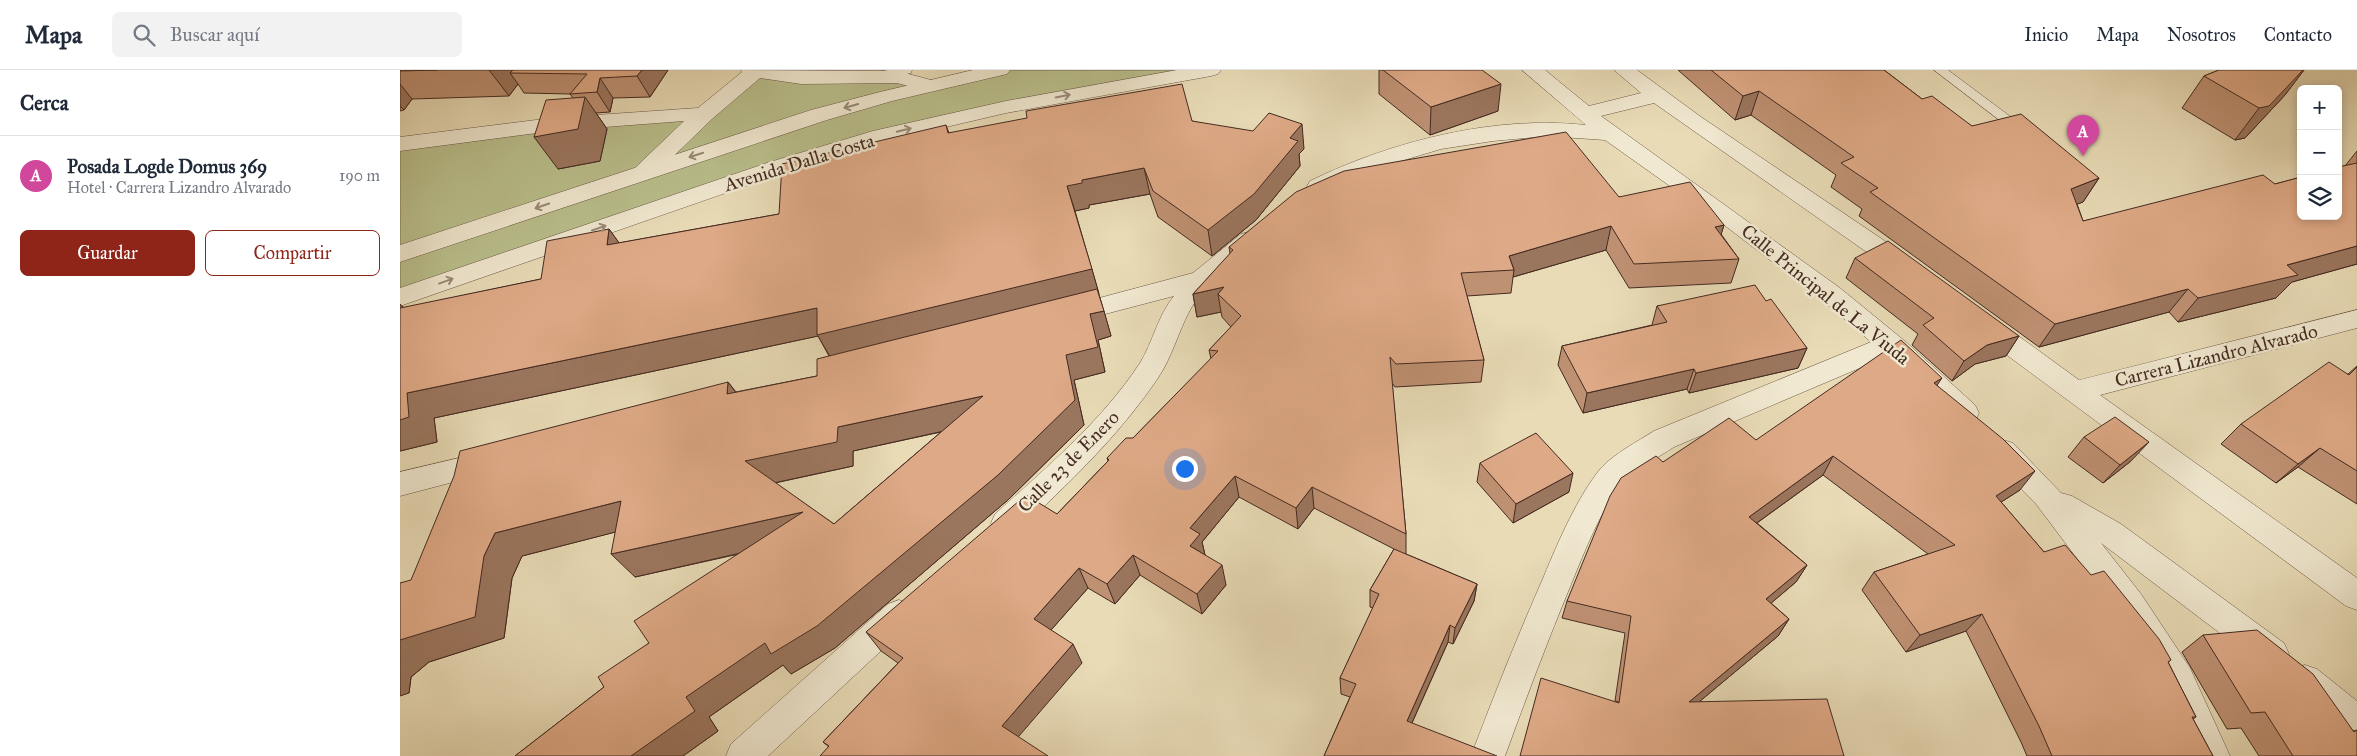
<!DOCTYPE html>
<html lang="es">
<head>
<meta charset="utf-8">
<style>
  body { margin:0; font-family:"IM FELL Great Primer",serif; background:#f2f2f3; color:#1f2937 }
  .controls { position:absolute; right:15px; top:15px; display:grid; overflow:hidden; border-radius:8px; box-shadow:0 2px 8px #0003 }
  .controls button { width:45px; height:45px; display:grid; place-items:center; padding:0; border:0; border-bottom:1px solid #e0e1e3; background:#fff; color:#1f2937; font:25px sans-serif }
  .you { position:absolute; left:784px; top:398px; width:18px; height:18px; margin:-12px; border:4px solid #fff; border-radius:50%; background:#1a73e8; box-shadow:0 0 0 8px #1a73e833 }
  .badge { display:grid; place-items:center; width:32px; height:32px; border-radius:50%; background:#8f2418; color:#fff; font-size:16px; font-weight:700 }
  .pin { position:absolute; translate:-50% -41px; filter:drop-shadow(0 1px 2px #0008) }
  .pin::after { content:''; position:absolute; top:26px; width:18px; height:15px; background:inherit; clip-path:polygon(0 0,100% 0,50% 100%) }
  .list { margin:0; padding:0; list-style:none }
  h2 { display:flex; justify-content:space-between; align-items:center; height:65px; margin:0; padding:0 20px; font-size:21px }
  h2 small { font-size:16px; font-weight:400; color:#747a83 }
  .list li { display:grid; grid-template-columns:32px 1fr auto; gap:15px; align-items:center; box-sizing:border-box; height:80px; padding:0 20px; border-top:1px solid #e0e1e3 }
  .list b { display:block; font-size:19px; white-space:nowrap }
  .list p { margin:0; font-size:16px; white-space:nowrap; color:#747a83 }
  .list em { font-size:16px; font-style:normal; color:#747a83 }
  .actions { display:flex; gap:10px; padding:15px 20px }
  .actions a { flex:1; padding:11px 0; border:1px solid #8f2418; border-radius:8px; text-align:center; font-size:18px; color:#8f2418 }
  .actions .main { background:#8f2418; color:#fff }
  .icon { flex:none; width:28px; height:28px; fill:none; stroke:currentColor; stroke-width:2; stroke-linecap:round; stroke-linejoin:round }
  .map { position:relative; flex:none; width:1957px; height:686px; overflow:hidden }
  header { display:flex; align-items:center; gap:30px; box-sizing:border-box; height:70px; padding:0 25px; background:#fff; border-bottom:1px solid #e0e1e3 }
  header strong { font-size:24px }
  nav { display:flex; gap:28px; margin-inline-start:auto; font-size:18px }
  .search { width:350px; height:45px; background:#f2f2f3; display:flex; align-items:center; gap:12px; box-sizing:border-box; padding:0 18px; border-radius:8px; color:#747a83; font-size:19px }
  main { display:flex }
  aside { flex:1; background:#fff }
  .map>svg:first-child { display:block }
  .green { fill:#b9bf8c; stroke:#7e7456 }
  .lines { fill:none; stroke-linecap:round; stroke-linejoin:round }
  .service-casing { stroke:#6d5646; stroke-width:1 }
  .minor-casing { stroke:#6d5646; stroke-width:1 }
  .tertiary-casing { stroke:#6d5646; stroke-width:1 }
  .service { fill:#f0e8d0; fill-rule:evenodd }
  .minor { fill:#f0e8d0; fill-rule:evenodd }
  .tertiary { fill:#f0e8d0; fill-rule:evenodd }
  .wall { fill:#bf9173; stroke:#442a21; fill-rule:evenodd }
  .shaded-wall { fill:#9b765e; stroke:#442a21 }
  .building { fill:#dea986; stroke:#442a21; fill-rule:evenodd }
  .oneway { stroke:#9a8978 }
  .labels { text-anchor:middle; stroke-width:5; stroke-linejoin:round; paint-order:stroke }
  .street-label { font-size:19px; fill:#442a21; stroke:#f0e8d0 }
</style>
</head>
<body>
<header>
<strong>Mapa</strong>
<div class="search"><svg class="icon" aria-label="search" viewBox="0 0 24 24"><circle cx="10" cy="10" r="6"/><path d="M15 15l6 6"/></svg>Buscar aquí</div>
<nav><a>Inicio</a><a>Mapa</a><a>Nosotros</a><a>Contacto</a></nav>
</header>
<main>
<aside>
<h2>Cerca<small></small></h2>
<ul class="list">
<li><span class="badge" style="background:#d1479c">A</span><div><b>Posada Logde Domus 369</b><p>Hotel · Carrera Lizandro Alvarado</p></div><em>190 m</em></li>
</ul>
<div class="actions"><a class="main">Guardar</a><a>Compartir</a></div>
</aside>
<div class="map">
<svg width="1957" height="686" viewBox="0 0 1957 686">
  <rect width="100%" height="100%" fill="#e8dbb6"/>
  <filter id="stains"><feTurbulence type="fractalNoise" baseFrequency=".004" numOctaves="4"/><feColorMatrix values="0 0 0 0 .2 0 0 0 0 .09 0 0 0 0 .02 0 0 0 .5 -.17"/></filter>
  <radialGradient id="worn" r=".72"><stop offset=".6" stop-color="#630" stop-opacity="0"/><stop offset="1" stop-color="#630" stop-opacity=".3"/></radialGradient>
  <polygon class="green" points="600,0 811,0 481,66 0,227 0,74 304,44 356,1 529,15"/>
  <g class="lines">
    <defs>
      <g id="service">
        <polygon points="488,0 512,0 511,3 478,10 471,6 473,3"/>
        <polygon points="1534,0 1548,0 1631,62 1629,65 1619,65"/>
      </g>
      <g id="minor">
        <polygon points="341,0 497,1 535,11 538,15 535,19 528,21 497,13 401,14 360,8 312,49 252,107 244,109 236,107 233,102 236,97 284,51 152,61 0,81 0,67 152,48 298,38 342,2"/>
        <path d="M1122,0H1145L1189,36L1241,23L1214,0H1237L1301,47L1516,192L1519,198L1516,204L1507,206L1498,204L1254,33L1201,46L1440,218L1506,272L1575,335L1579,343L1575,351L1565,354L1555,351L1488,286L1274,377C1257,388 1236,399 1222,415C1200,440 1185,481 1172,512C1148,570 1126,628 1105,686H1071C1094,625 1118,565 1144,506C1158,472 1178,426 1201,398C1215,383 1237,372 1254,361L1471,272L1422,230L1315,148L1205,70L1147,66L1093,71L1041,79L974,99L918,123L910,121L907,116L910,111C992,71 1095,45 1186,55Z"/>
        <path d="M849,162L857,164L861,170L857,176C835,195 803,215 789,242C778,263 772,287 758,308C717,368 670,412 617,462L606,466L595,462L591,453L595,444C647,397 701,352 740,293C753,272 758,245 774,226L667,254L658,251L654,245L658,239L793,203L841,164Z"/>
        <polygon points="1957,240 1957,258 1700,325 1957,508 1957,540 1946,536 1573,260 1569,253 1573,246 1582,244 1591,246 1679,310"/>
        <polygon points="1603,370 1613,373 1661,423 1672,426 1721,454 1884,573 1889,584 1884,595 1873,599 1862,595 1701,473 1741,524 1790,598 1830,686 1795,686 1766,620 1719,544 1636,434 1593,389 1589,381 1593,373"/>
        <polygon points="93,380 103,383 107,391 103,399 0,426 0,402"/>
        <polygon points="499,530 510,534 515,544 510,554 368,686 326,686 331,674 488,534"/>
        <polygon points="1905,595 1917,599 1957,631 1957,668 1945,663 1893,621 1888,610 1893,599"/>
      </g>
      <g id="tertiary">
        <polygon points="573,0 610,0 607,4 492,31 427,50 0,192 0,175 411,40 480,22"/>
        <polygon points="777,0 821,0 818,4 811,6 606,43 486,71 386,102 0,236 0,218 370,92 473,61 606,31"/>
      </g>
    </defs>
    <use href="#service" class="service-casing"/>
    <use href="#minor" class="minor-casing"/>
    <use href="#tertiary" class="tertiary-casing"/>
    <use href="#service" class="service"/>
    <use href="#minor" class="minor"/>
    <use href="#tertiary" class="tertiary"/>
  </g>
  <g class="wall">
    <polygon points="0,0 268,0 250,27 213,28 210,42 196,43 207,59 200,91 158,99 173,28 170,24 124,23 118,14 109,26 12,29 4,40 0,41"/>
    <polygon points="979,0 1082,0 1098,41 1030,65 979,24"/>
    <polygon points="1278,0 1484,0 1522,29 1572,56 1699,108 1683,132 1677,134 1683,151 1875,114 1945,96 1957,81 1957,194 1892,212 1876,228 1778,252 1769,242 1639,277 1459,146 1462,139 1431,117 1436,105 1351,45 1335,50"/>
    <polygon points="1819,0 1904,0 1885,25 1845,68 1835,70 1782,38 1804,6"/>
    <path d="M792,51L904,79L899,84L900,96L856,150L812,186L758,147L750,124L689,135V138L675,141L711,266L698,270L705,302L674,310L684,355L609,429L435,578L391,604L383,595L309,647L318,661L283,686H115L204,617L339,484L235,507L215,462L122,486L112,508L104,568L29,592L11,607L9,623L11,510L328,312L336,322L417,306L429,286L418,266L34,348L37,372L0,381V234L4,238L141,209L209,159L219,173L379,144L546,55L549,63ZM541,362L434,454L375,413L453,396V381Z"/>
    <polygon points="1219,127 1324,155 1321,164 1339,189 1331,213 1229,218 1206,180 1113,207 1111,223 1067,226 1084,290 1081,312 995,317 992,313 1006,464 1006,484 1077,514 1074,531 1053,574 1048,572 1012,653 924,686 950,627 941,624 940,608 973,538 970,537 970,520 994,479 914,438 898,459 839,427 802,472 805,485 826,515 802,544 740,505 715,534 688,518 651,560 682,593 429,677 423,672 498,593 481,581 466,562 657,444 708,391 707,388 733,368 811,289 809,280 831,257 822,247 821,242 797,247 793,224 830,184 829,177"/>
    <polygon points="1455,188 1619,266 1606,286 1575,294 1552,311 1512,275 1518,264 1446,208"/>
    <polygon points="1366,231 1407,278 1398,298 1289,323 1287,319 1183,343 1158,295 1162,276 1252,255 1257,236"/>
    <polygon points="1957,296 1957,434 1898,397 1876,413 1821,374 1841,354 1948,304"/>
    <polygon points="1537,315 1620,420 1601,432 1644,482 1691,505 1771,590 1768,592 1796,647 1793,649 1813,686 1627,686 1621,672 1566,561 1506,582 1462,520 1474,502 1528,484 1423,405 1357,453 1407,495 1396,512 1371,533 1389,549 1378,566 1300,631 1444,686 1215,631 1225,563 1162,548 1167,531 1263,392 1356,370"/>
    <polygon points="1684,367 1731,391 1703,413 1668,387"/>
    <polygon points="1080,393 1169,422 1113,453 1077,412"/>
    <polygon points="1803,565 1954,661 1957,660 1957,686 1859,686 1841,658 1827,659 1782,582"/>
  </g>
  <g class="shaded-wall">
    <polygon points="89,0 129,0 110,3 118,14 109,26"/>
    <polygon points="242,0 268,0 250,27 237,6"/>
    <polygon points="1903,0 1904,0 1885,25 1845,68 1835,70 1859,38"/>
    <polygon points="200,8 213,28 210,42 197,22"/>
    <polygon points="0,14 12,29 4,40 0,36"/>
    <polygon points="1101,14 1098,41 1030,65 1031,37"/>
    <polygon points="1359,21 1351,45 1335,50 1343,26"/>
    <polygon points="185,27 207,59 200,91 158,99 134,67"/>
    <polygon points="902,54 904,79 899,84 900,96 856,150 812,186 808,160"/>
    <polygon points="744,98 750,124 689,135 689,138 675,141 667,116 682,110"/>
    <polygon points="1699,108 1683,132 1656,142 1671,119"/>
    <polygon points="1324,155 1317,178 1315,157"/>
    <polygon points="1211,156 1206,180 1113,207 1114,200 1109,186"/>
    <polygon points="209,159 228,185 207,175"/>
    <polygon points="1957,176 1957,194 1892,212 1876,228 1778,252 1798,228 1887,195"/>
    <polygon points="692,199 699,224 432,290 418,266 34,348 37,372 0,381 0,350 7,323 417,238"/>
    <polygon points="824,217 818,224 821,242 797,247 793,224"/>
    <polygon points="1788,219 1769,242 1639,277 1655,254"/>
    <polygon points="0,234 20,253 0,243"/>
    <polygon points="704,241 711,266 698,270 705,302 674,310 684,355 609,429 435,578 391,604 383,595 309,647 318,661 283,686 231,686 286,627 666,285 690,244"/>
    <polygon points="1619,266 1606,286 1575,294 1552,311 1564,291 1587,275"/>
    <polygon points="1407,278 1398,298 1289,323 1296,303"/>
    <polygon points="1294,299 1287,319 1183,343 1187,323"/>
    <polygon points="1542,308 1529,327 1534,313"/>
    <polygon points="328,312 346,336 327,324"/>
    <polygon points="583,326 594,350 453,381 453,396 364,415 345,391 438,357"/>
    <polygon points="1749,372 1731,391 1703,413 1720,395"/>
    <polygon points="1920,378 1898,397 1876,413 1898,394"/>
    <polygon points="1433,386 1423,405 1340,465 1349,447"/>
    <polygon points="1635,401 1620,420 1581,445 1596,426"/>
    <polygon points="1173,403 1169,422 1113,453 1116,434"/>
    <polygon points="835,406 839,427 802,472 805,485 790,476 790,458"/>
    <polygon points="912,417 914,438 898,459 896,438"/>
    <polygon points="221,431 243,455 122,486 112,508 104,568 29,592 11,607 9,623 0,626 0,570 84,486 95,463"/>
    <polygon points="403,442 420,465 235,507 211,484"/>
    <polygon points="733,485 740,505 715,534 707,514"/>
    <polygon points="822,495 826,515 802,544 797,524"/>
    <polygon points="1407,495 1396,512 1356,546 1366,529"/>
    <polygon points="679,498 688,518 644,568 634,549"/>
    <polygon points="1077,514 1074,531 1053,574 1055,558"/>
    <polygon points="1582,544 1566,561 1506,582 1520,565"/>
    <polygon points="1389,549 1378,566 1281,647 1289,632"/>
    <polygon points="1050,555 1048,572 1006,666 1007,651"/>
    <polygon points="673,574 682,593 613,673 602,656"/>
  </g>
  <g class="building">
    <polygon points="0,0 37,0 0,1"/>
    <polygon points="113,0 242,0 237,6 200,8 197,22 170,24 187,4 110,3"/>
    <polygon points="983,0 1082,0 1101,14 1031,37"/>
    <polygon points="1311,0 1484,0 1522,29 1532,26 1572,56 1621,44 1699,108 1671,119 1683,151 1863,105 1875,114 1901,107 1901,146 1938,146 1938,97 1957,93 1957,176 1887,195 1898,205 1798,228 1788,219 1655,254 1470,122 1478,118 1441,93 1454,87 1359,21 1343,26"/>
    <polygon points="1819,0 1903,0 1869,36 1859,38 1804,6"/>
    <polygon points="782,14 792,51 853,61 869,43 902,54 890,68 898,71 854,124 808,160 753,121 744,98 682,110 682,113 667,116 692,199 417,265 417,238 7,323 9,347 0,350 0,238 141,209 147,171 209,159 207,175 379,144 382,94 546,55 548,63 627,48 626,41"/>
    <polygon points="185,27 178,59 134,67 146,30"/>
    <polygon points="1166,62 1219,127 1290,112 1324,155 1315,157 1339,189 1234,194 1211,156 1109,186 1114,200 1061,203 1084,290 996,294 990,287 1006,464 912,417 896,438 835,406 790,458 800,464 790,476 822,495 797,524 733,485 707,514 679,498 634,549 673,574 602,656 648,686 420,686 429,676 423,672 503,588 466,562 626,425 657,444 709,390 707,388 726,368 733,368 818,281 809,280 841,246 818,224 824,217 793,224 833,180 829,177 896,122 944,101"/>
    <polygon points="1488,171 1619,266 1587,275 1564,291 1523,255 1534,248 1455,188"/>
    <polygon points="1355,215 1366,231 1371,229 1407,278 1296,303 1294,299 1187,323 1162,276 1267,252 1257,236"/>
    <path d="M697,219L704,241L690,244L698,277L666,285L675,330L598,405L417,556L371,584L365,573L286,627L295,641L231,686H115L204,617L198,607L249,573L234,551L403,442L211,484L221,431L95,463L84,486L75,547L0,570V513L11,510L54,406L60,381L328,312L327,324L417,306V289ZM583,326L434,454L345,391L437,372L438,357Z"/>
    <polygon points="1501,270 1542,308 1534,313 1603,369 1635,401 1596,426 1644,482 1665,475 1691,505 1704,501 1759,569 1771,590 1768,592 1796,647 1792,647 1813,686 1652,686 1639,656 1582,544 1520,565 1474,502 1555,475 1433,386 1349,447 1407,495 1366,529 1389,549 1289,632 1427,629 1444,686 1120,686 1141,608 1219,633 1231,546 1167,531 1210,426 1221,408 1256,386 1263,392 1329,348 1356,370"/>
    <polygon points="1929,292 1949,305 1957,297 1957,401 1920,378 1898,394 1841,354"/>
    <polygon points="1715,347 1749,372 1720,395 1684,367"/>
    <polygon points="1136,363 1173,403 1116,434 1080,393"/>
    <polygon points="994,479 1077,514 1055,558 1050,555 1007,651 1097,686 924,686 956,614 940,608 979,524 970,520"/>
    <polygon points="1857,560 1913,604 1954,662 1957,660 1957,686 1893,686 1865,642 1851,643 1803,565"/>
  </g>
  <defs><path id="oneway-shaft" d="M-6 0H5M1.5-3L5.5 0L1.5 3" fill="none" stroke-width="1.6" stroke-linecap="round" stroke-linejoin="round" transform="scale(1.25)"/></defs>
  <g class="oneway">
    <use href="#oneway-shaft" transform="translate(663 26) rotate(-11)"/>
    <use href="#oneway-shaft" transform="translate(451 36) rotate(164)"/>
    <use href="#oneway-shaft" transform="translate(504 60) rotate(-14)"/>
    <use href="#oneway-shaft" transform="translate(296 85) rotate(162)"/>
    <use href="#oneway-shaft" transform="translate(142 136) rotate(161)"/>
    <use href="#oneway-shaft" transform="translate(199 158) rotate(-19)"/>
    <use href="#oneway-shaft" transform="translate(46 211) rotate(-20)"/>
  </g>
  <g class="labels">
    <g class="street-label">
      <text transform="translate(399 92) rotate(-17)" y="7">Avenida Dalla Costa</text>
      <text transform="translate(1426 224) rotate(39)" y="7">Calle Principal de La Viuda</text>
      <text transform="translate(1816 285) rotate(-14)" y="7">Carrera Lizandro Alvarado</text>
      <text transform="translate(668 391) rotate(-45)" y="7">Calle 23 de Enero</text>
    </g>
  </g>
  <rect width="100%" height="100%" filter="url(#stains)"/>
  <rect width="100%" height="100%" fill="url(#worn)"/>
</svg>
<div class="controls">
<button>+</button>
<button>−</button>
<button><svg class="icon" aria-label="layers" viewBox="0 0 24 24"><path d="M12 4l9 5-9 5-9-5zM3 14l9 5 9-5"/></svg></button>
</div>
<div class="you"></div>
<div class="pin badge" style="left:1683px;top:86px;background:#d1479c">A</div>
</div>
</main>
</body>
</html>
